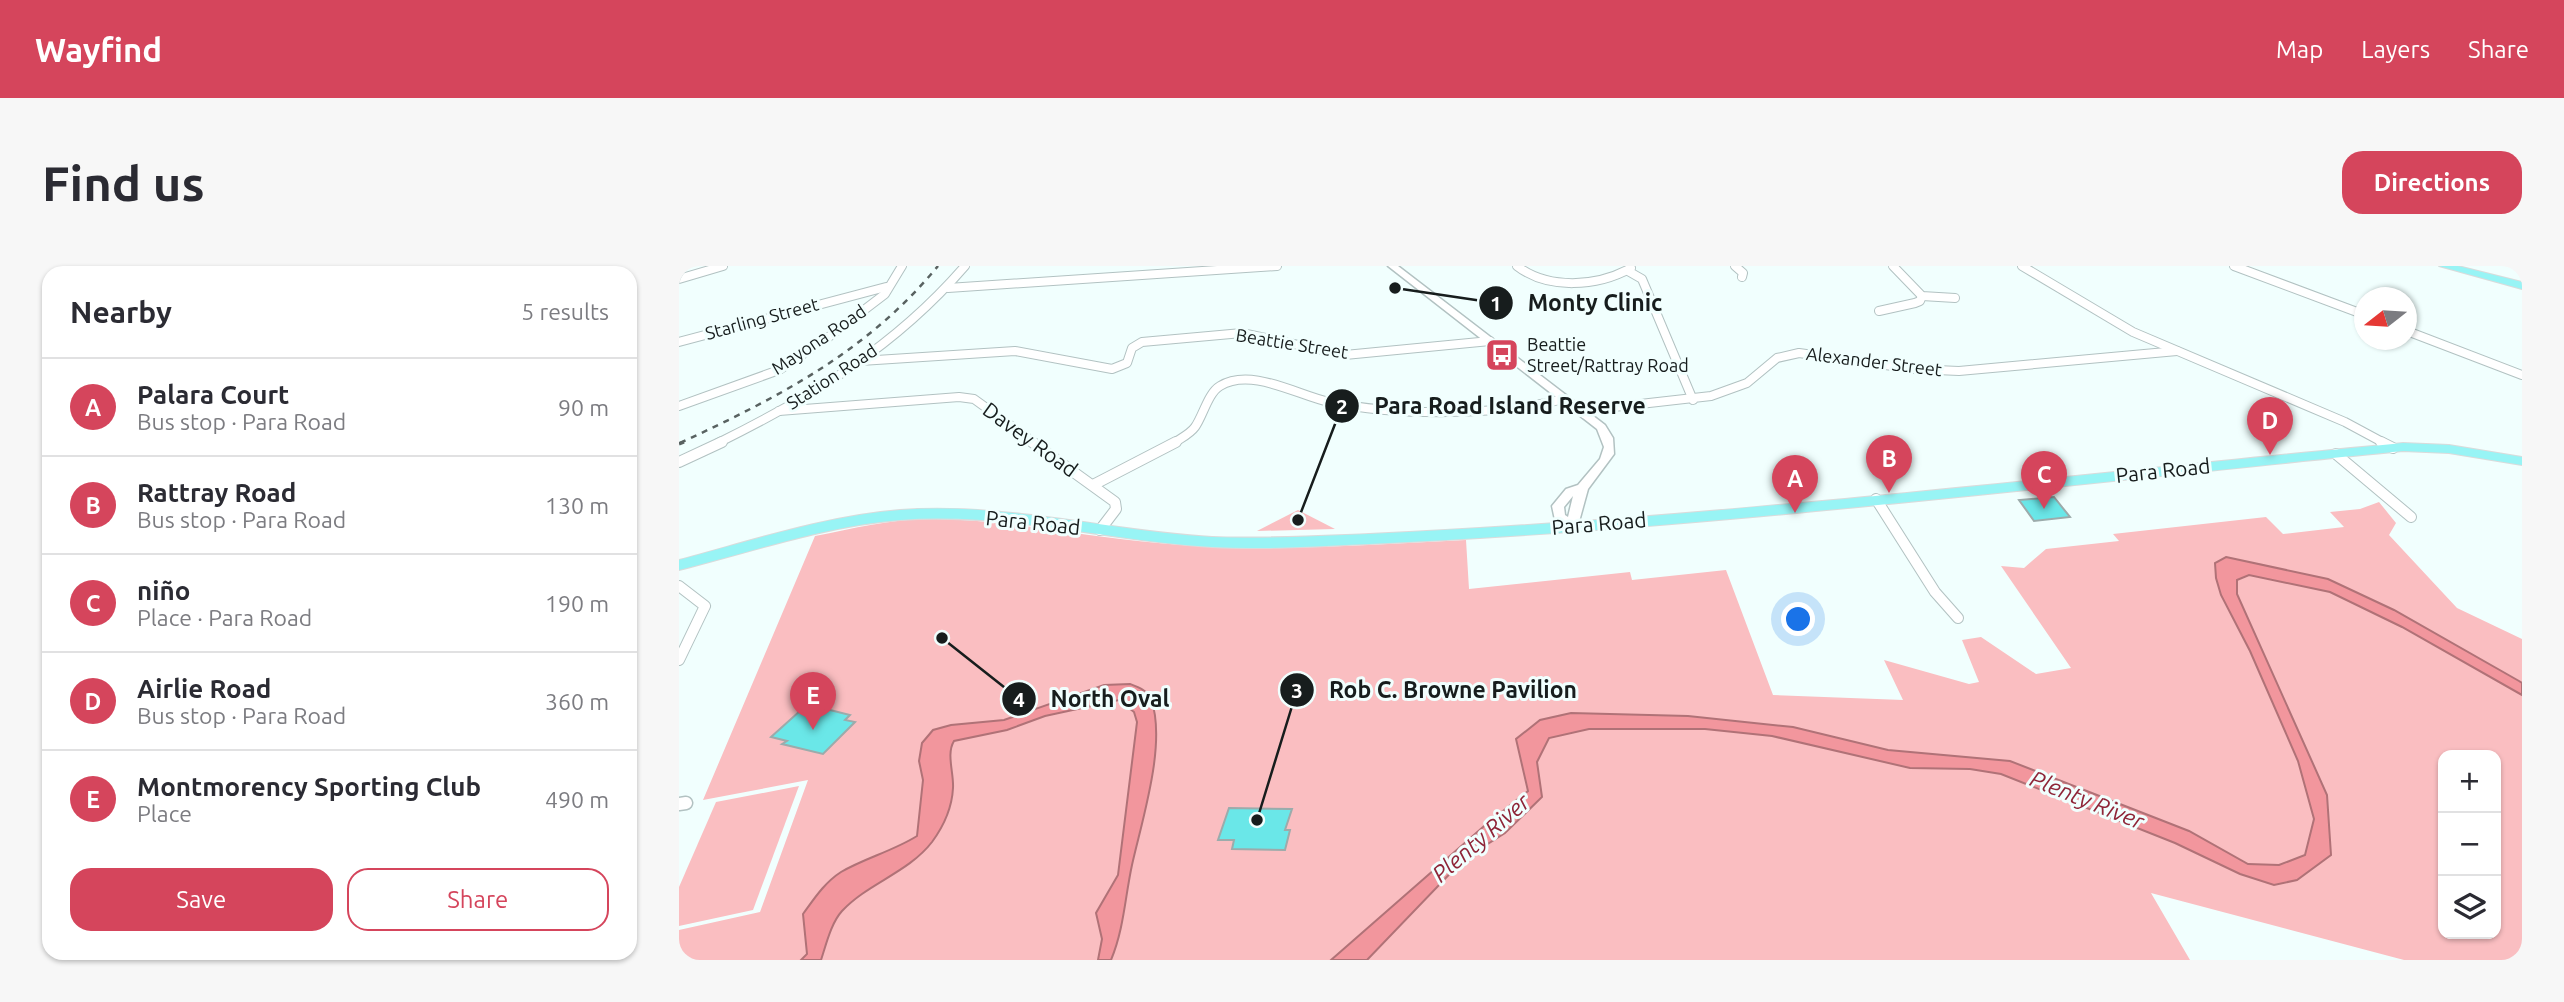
<!DOCTYPE html>
<html lang="en">
<head>
<meta charset="utf-8">
<style>
  body { margin:0; font-family:Ubuntu,sans-serif; background:#f7f7f7; color:#2b2b33 }
  .controls { position:absolute; right:21px; bottom:21px; display:grid; overflow:hidden; border-radius:14px; box-shadow:0 2px 5px #0004 }
  .controls button { width:63px; height:63px; display:grid; place-items:center; padding:0; border:0; border-bottom:2px solid #e1e1e2; background:#fff; color:#2b2b33; font:35px sans-serif }
  .compass { position:absolute; left:1675px; top:21px; width:63px; height:63px; border-radius:50%; background:#fff; box-shadow:0 2px 5px #0004; rotate:253deg }
  .you { position:absolute; left:1120px; top:354px; width:24px; height:24px; margin:-18px; border:5px solid #fff; border-radius:50%; background:#1a73e8; box-shadow:0 0 0 10px #1a73e833 }
  .badge { display:grid; place-items:center; width:46px; height:46px; border-radius:50%; background:#d5455c; color:#fff; font-size:23px; font-weight:700 }
  .pin { position:absolute; translate:-50% -58px; filter:drop-shadow(0 2px 4px #0008) }
  .pin::after { content:''; position:absolute; top:37px; width:24px; height:21px; background:inherit; clip-path:polygon(0 0,100% 0,50% 100%) }
  .list { margin:0; padding:0; list-style:none }
  h2 { display:flex; justify-content:space-between; align-items:center; height:91px; margin:0; padding:0 28px; font-size:30px }
  h2 small { font-size:23px; font-weight:400; color:#7c7c81 }
  .list li { display:grid; grid-template-columns:46px 1fr auto; gap:21px; align-items:center; box-sizing:border-box; height:98px; padding:0 28px; border-top:2px solid #e1e1e2 }
  .list b { display:block; font-size:26px; white-space:nowrap }
  .list p { margin:0; font-size:23px; white-space:nowrap; color:#7c7c81 }
  .list em { font-size:23px; font-style:normal; color:#7c7c81 }
  .actions { display:flex; gap:14px; padding:21px 28px }
  .actions a { flex:1; padding:16px 0; border:2px solid #d5455c; border-radius:21px; text-align:center; font-size:24px; color:#d5455c }
  .actions .main { background:#d5455c; color:#fff }
  .icon { flex:none; width:38px; height:38px; fill:none; stroke:currentColor; stroke-width:2; stroke-linecap:round; stroke-linejoin:round }
  .map { position:relative; flex:none; width:1843px; height:694px; overflow:hidden; border-radius:21px }
  header { display:flex; align-items:center; gap:42px; box-sizing:border-box; height:98px; padding:0 35px; background:#d5455c; color:#fff }
  header strong { font-size:33px }
  nav { display:flex; gap:38px; margin-inline-start:auto; font-size:24px }
  .intro { display:flex; align-items:center; justify-content:space-between; box-sizing:border-box; height:168px; padding:0 42px }
  h1 { margin:0; font-size:49px }
  .button { padding:18px 32px; border-radius:21px; background:#d5455c; color:#fff; font-size:24px; font-weight:700 }
  main { display:flex; gap:42px; padding:0 42px }
  aside { flex:1; background:#fff; border-radius:21px; box-shadow:0 2px 5px #0004 }
  .map>svg:first-child { display:block }
  .green { fill:#fabec1; fill-rule:evenodd }
  .water { fill:#f2969d; stroke:#b07277; stroke-width:2 }
  .building { fill:#6ae7e8; stroke:#9cabab; stroke-width:2 }
  .lines { fill:none; stroke-linecap:round; stroke-linejoin:round }
  .minor-far2-casing { stroke:#b2c2c2; stroke-width:10 }
  .minor-far1-casing { stroke:#b2c2c2; stroke-width:12 }
  .minor-casing { stroke:#b2c2c2; stroke-width:15 }
  .tertiary-casing { stroke:#b2c2c2; stroke-width:3 }
  .primary-casing { stroke:#dadbdb; stroke-width:2 }
  .minor-far2 { stroke:#fff; stroke-width:8 }
  .minor-far1 { stroke:#fff; stroke-width:10 }
  .minor { stroke:#fff; stroke-width:12 }
  .tertiary { fill:#fff; fill-rule:evenodd }
  .primary { fill:#98f4f5; fill-rule:evenodd }
  .rail-far1 { stroke:#596261; stroke-width:2.5; stroke-dasharray:6 6; stroke-linecap:butt }
  .rail { stroke:#596261; stroke-width:3.5; stroke-dasharray:8 8; stroke-linecap:butt }
  .labels { text-anchor:middle; stroke-width:6; stroke-linejoin:round; paint-order:stroke }
  .far-street-label { font-size:18px; fill:#171d1d; stroke:#f1fffe }
  .far-poi-label { font-size:18px; fill:#171d1d; stroke:#f1fffe; text-anchor:start }
  .street-label { font-size:21px; fill:#171d1d; stroke:#f1fffe }
  .water-label { font-size:23px; font-style:italic; fill:#8f2538; stroke:#f1fffe }
  .leader { fill:none; stroke:#171d1d; stroke-width:2.5 }
  .callout-dot { fill:#171d1d; stroke:#f1fffe; stroke-width:2.5 }
  .mark-label { font-size:21px; text-anchor:middle; font-weight:bold; fill:#fff }
  .callout-label { font-size:23px; text-anchor:middle; font-weight:bold; fill:#171d1d; stroke:#f1fffe; stroke-width:6; stroke-linejoin:round; paint-order:stroke }
</style>
</head>
<body>
<header>
<strong>Wayfind</strong>
<nav><a>Map</a><a>Layers</a><a>Share</a></nav>
</header>
<div class="intro"><h1>Find us</h1><a class="button">Directions</a></div>
<main>
<aside>
<h2>Nearby<small>5 results</small></h2>
<ul class="list">
<li><span class="badge">A</span><div><b>Palara Court</b><p>Bus stop · Para Road</p></div><em>90 m</em></li>
<li><span class="badge">B</span><div><b>Rattray Road</b><p>Bus stop · Para Road</p></div><em>130 m</em></li>
<li><span class="badge">C</span><div><b>niño</b><p>Place · Para Road</p></div><em>190 m</em></li>
<li><span class="badge">D</span><div><b>Airlie Road</b><p>Bus stop · Para Road</p></div><em>360 m</em></li>
<li><span class="badge">E</span><div><b>Montmorency Sporting Club</b><p>Place</p></div><em>490 m</em></li>
</ul>
<div class="actions"><a class="main">Save</a><a>Share</a></div>
</aside>
<div class="map">
<svg width="1843" height="694" viewBox="0 0 1843 694">
  <rect width="100%" height="100%" fill="#f1fffe"/>
  <g class="green">
    <path d="M1700,236L1717,257L1710,269L1778,342L1843,373V694H1725L1472,627L1511,694H0V664L81,646L129,514L24,534L136,270C176,262 215,252 257,253C331,254 405,271 479,277C581,287 685,279 787,274L790,323L951,306L953,314L1047,304L1094,429L1224,434L1205,394L1290,418L1300,416L1283,374L1302,371L1357,408L1392,402L1322,300L1345,302L1367,283L1440,275L1434,268L1587,251L1604,268L1665,261L1651,246L1681,243ZM1764,489H1817V668H1764Z"/>
    <polygon points="619,244 656,263 578,265"/>
    <polygon points="120,520 74,644 0,660 0,621 37,536"/>
  </g>
  <g class="water">
    <polygon points="1547,291 1649,313 1715,344 1840,415 1843,417 1843,429 1723,361 1651,326 1570,309 1558,314 1558,328 1648,529 1652,589 1618,614 1595,619 1561,608 1496,577 1322,508 1291,503 1231,502 1093,470 1026,463 910,463 870,472 858,496 863,531 826,567 785,593 688,694 652,694 804,561 849,525 837,473 861,454 892,447 1009,450 1114,461 1209,484 1331,495 1510,565 1569,598 1600,599 1626,589 1635,553 1619,495 1571,385 1542,329 1537,312 1536,297"/>
    <path d="M451,418C459,421 468,424 472,433C488,477 463,554 453,599C446,631 445,663 432,694H419L423,673L417,647L439,609L458,456L455,446L440,434L366,450L328,464L275,475C267,488 275,507 274,522C273,542 264,561 253,576C229,607 189,617 163,645C152,657 147,679 142,694H122L128,688L124,648C135,633 145,617 162,606C186,592 214,585 238,570L244,514L240,495L243,477L254,464L272,459L325,454L425,419Z"/>
  </g>
  <g class="building">
    <polygon points="1375,231 1391,251 1355,255 1340,234"/>
    <polygon points="135,440 171,449 166,454 176,456 144,488 103,478 108,475 92,471 122,444 130,445"/>
    <polygon points="550,542 613,543 606,564 611,564 606,584 553,583 555,574 539,574"/>
  </g>
  <g class="lines">
    <defs>
      <g id="minor-far2">
        <path d="M838,0C869,24 918,21 952,2"/>
        <polyline points="1056,0 1064,7 1063,11"/>
        <polyline points="1214,0 1243,30 1276,32"/>
        <polyline points="1343,0 1454,66 1666,156 1705,177"/>
        <polyline points="1555,0 1686,49"/>
        <polyline points="949,5 963,13 1014,134"/>
        <polyline points="0,13 44,0"/>
        <polyline points="269,22 598,0"/>
        <polyline points="1200,45 1236,37 1241,35 1243,30"/>
        <polyline points="1728,65 1843,109"/>
        <polyline points="0,76 207,21"/>
        <polyline points="182,95 336,85 433,103 448,97 453,82 463,76 563,67 666,89 811,75"/>
        <polyline points="0,140 100,104 147,73 206,28 223,0"/>
        <polyline points="100,145 280,131 295,133 356,177"/>
        <polyline points="905,148 917,143 1032,130 1068,117 1098,92 1120,87 1235,103 1280,105 1498,85"/>
        <path d="M39,177C134,130 216,81 286,0"/>
        <path d="M495,177C502,172 511,168 516,161C524,150 529,127 541,120C572,101 618,129 650,136C718,150 818,150 885,133"/>
      </g>
      <g id="minor-far1">
        <polyline points="353,176 436,236 437,243 421,264"/>
        <polyline points="1702,176 1714,182"/>
        <polyline points="1657,188 1732,251"/>
        <polyline points="0,196 43,176"/>
        <polyline points="414,219 497,176"/>
        <polyline points="1197,233 1256,326 1279,352"/>
        <polyline points="0,320 26,340 0,394"/>
      </g>
      <polyline id="minor" points="0,538 7,537"/>
      <path id="tertiary" d="M709,0H719L926,159L934,172L935,188L909,223L898,263H888L876,254L873,240L887,223L899,219L921,193L925,181L918,163ZM894,230L889,251L886,249L885,241Z"/>
      <g id="primary">
        <polygon points="1760,0 1779,0 1843,16 1843,23"/>
        <path d="M1724,177L1770,179L1843,191V199L1770,187L1724,185C1380,219 1036,262 690,278C639,280 585,284 533,281C430,275 325,246 221,254C146,260 72,286 0,304V294C72,275 146,250 221,244C325,236 430,265 533,271C585,273 639,270 690,268C1036,252 1380,210 1724,177Z"/>
      </g>
    </defs>
    <use href="#minor-far2" class="minor-far2-casing"/>
    <use href="#minor-far1" class="minor-far1-casing"/>
    <use href="#minor" class="minor-casing"/>
    <use href="#tertiary" class="tertiary-casing"/>
    <use href="#primary" class="primary-casing"/>
    <use href="#minor-far2" class="minor-far2"/>
    <use href="#minor-far1" class="minor-far1"/>
    <use href="#minor" class="minor"/>
    <use href="#tertiary" class="tertiary"/>
    <use href="#primary" class="primary"/>
    <path class="rail-far1" d="M1,177C100,131 188,86 259,0"/>
    <polyline class="rail" points="0,178 5,176"/>
  </g>
  <defs>
    <symbol id="bus-square" viewBox="-11 -11 22 22"><rect x="-9" y="-9" width="18" height="18" rx="4" fill="#d5455c" stroke="#f1fffe"/><path d="M-5-6H5V4H4V6H2V4H-2V6H-4V4H-5ZM-3.5-4V0h7V-4ZM-3.5 1.2v1.5H-2V1.2ZM2 1.2v1.5H3.5V1.2Z" fill="#fff"/></symbol>
  </defs>
  <g fill-rule="evenodd">
    <use href="#bus-square" x="804" y="70" width="38" height="38"/>
  </g>
  <g class="labels">
    <g class="far-street-label">
      <text transform="translate(83 53) rotate(-15)" y="6">Starling Street</text>
      <text transform="translate(140 74) rotate(-34)" y="6">Mayona Road</text>
      <text transform="translate(613 78) rotate(9)" y="6">Beattie Street</text>
      <text transform="translate(1195 96) rotate(7)" y="6">Alexander Street</text>
      <text transform="translate(153 111) rotate(-33)" y="6">Station Road</text>
    </g>
    <g class="far-poi-label">
      <text x="848" y="85">Beattie<tspan x="848" dy="21">Street/Rattray Road</tspan></text>
    </g>
    <g class="street-label">
      <text transform="translate(351 174) rotate(36)" y="7">Davey Road</text>
      <text transform="translate(1484 205) rotate(-6)" y="7">Para Road</text>
      <text transform="translate(354 257) rotate(6)" y="7">Para Road</text>
      <text transform="translate(920 258) rotate(-5)" y="7">Para Road</text>
    </g>
    <g class="water-label">
      <text transform="translate(1408 534) rotate(22)" y="8">Plenty River</text>
      <text transform="translate(802 572) rotate(-41)" y="8">Plenty River</text>
    </g>
  </g>
  <path class="leader" d="M716 22L817 37M619 254L663 140M578 554L618 424M263 372L340 433"/>
  <g class="callout-dot">
    <circle cx="716" cy="22" r="7"/>
    <circle cx="619" cy="254" r="7"/>
    <circle cx="578" cy="554" r="7"/>
    <circle cx="263" cy="372" r="7"/>
    <circle cx="817" cy="37" r="18"/>
    <circle cx="663" cy="140" r="18"/>
    <circle cx="618" cy="424" r="18"/>
    <circle cx="340" cy="433" r="18"/>
  </g>
  <g class="mark-label">
    <text x="817" y="45">1</text>
    <text x="663" y="148">2</text>
    <text x="618" y="432">3</text>
    <text x="340" y="441">4</text>
  </g>
  <g class="callout-label">
    <text x="916" y="45">Monty Clinic</text>
    <text x="831" y="148">Para Road Island Reserve</text>
    <text x="774" y="432">Rob C. Browne Pavilion</text>
    <text x="431" y="441">North Oval</text>
  </g>
</svg>
<div class="controls">
<button>+</button>
<button>−</button>
<button><svg class="icon" aria-label="layers" viewBox="0 0 24 24"><path d="M12 4l9 5-9 5-9-5zM3 14l9 5 9-5"/></svg></button>
</div>
<svg class="compass" viewBox="-18 -18 36 36"><path d="M0-13l5 13h-10z" fill="#e53935"/><path d="M0 13l5-13h-10z" fill="#7c7c81"/></svg>
<div class="you"></div>
<div class="pin badge" style="left:1116px;top:247px">A</div>
<div class="pin badge" style="left:1210px;top:227px">B</div>
<div class="pin badge" style="left:1365px;top:243px">C</div>
<div class="pin badge" style="left:1591px;top:189px">D</div>
<div class="pin badge" style="left:134px;top:464px">E</div>
</div>
</main>
</body>
</html>
